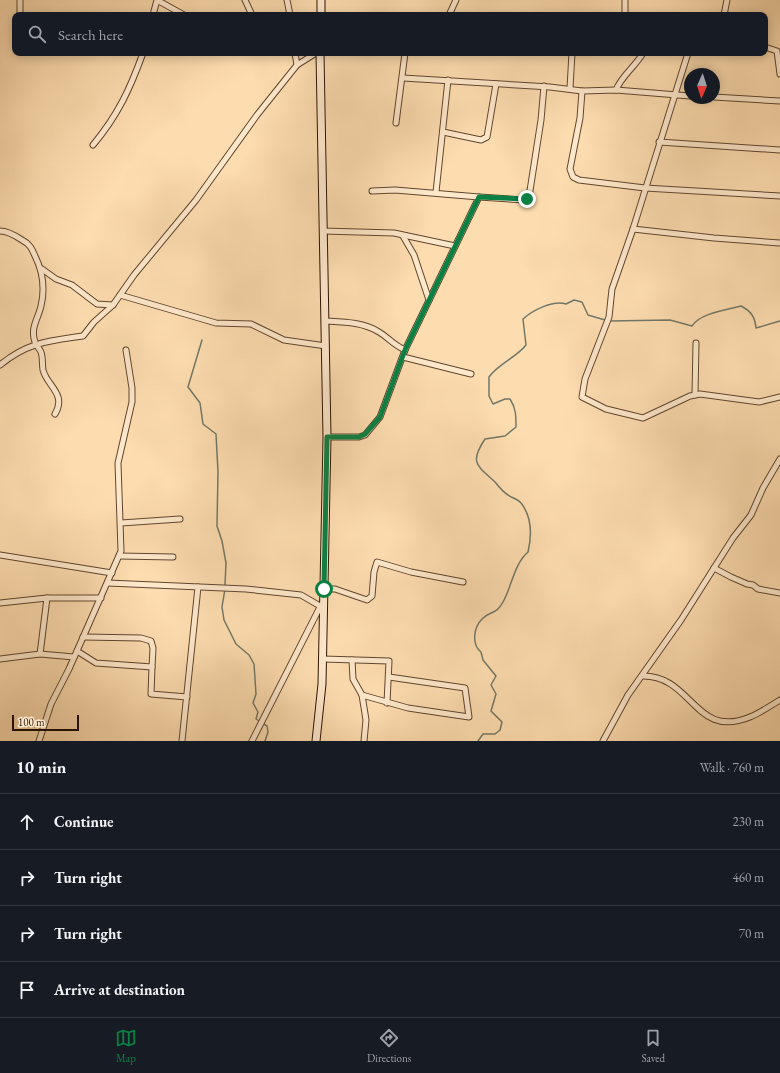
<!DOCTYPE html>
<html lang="en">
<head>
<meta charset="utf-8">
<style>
  body { margin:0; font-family:"EB Garamond",serif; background:#242831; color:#f1f3f6 }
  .compass { position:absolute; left:684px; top:68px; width:36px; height:36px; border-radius:50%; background:#171b24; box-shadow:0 2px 10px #0003; rotate:183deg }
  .scale { position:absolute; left:12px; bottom:10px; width:67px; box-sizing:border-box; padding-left:4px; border:2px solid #2c1404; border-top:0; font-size:11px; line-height:14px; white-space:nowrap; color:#2c1404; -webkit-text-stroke:3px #fee8cb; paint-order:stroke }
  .stop { position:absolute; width:12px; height:12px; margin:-9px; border:3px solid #0b8043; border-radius:50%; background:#fff }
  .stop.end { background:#0b8043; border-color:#fff; box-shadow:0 1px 4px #0008 }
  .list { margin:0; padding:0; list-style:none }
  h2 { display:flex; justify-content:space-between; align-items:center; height:52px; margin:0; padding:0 16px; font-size:17px }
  h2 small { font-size:13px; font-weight:400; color:#9ea1a6 }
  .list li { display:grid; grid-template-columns:26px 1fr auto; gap:12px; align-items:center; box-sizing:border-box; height:56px; padding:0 16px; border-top:1px solid #363941 }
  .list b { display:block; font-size:15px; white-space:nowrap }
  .list em { font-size:13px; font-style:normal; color:#9ea1a6 }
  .icon { flex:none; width:22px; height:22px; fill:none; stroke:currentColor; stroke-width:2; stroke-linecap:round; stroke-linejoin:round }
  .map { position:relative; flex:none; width:780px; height:741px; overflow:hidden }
  .search { position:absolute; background:#171b24; box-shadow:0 2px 10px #0003; left:12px; right:12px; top:12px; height:44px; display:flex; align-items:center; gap:10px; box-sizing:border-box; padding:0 14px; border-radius:8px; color:#9ea1a6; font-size:15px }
  .sheet { height:276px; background:#171b24 }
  nav { display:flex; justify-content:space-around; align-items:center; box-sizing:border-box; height:56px; border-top:1px solid #363941; background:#171b24; font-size:11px; color:#9ea1a6 }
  nav a { display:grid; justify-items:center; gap:2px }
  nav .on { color:#0b8043 }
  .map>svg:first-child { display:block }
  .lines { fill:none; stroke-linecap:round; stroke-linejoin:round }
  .stream { stroke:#71786a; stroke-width:1.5 }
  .street-casing { stroke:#60462f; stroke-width:7 }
  .secondary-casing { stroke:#2c1404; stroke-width:9 }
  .street { stroke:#fee8cb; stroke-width:5 }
  .secondary { stroke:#fee8cb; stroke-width:7 }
  .route { stroke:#0b8043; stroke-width:5 }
</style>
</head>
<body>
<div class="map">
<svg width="780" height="741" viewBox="0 0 780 741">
  <rect width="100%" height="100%" fill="#fddcaf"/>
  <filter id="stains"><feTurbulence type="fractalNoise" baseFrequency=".005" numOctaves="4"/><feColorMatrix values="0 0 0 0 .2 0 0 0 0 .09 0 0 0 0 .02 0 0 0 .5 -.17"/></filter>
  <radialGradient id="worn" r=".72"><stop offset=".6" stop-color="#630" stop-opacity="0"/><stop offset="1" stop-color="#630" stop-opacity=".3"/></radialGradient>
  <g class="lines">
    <g class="stream">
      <path d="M609,321L670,320L692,326C700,313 727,310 741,306C751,311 755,317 756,328L780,321"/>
      <polyline points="202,340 188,387 200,403 203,424 216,434 218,472 217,526 222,541 226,563 225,585"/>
      <polyline points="225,589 222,607 224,620 236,644 249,655 254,664 256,694 253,703 258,712 256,719 259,721"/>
      <polyline points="262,723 267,726 268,732 265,741"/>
      <path d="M478,741L483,734H495L500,730L502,722L491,711L496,694L491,685L496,676L483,660L481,652C471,644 474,627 482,619C491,610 496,615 503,602C512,586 514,564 528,552C532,535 532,517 521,503C518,499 512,498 508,495C503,492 499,487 495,482C477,465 469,463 485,439L505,436L516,427C516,416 516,408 510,399H505L493,404L489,396V377C499,363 516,358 526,345L523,319C533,310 553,300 566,304L574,300L582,302L588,315L605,320"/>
    </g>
    <defs>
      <g id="street">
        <polyline points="20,0 20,15"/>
        <polyline points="245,0 252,15"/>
        <polyline points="287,0 290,15"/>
        <polyline points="625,0 625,15"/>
        <polyline points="153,15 157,0 184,15"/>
        <polyline points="449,15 456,0"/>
        <polyline points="724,15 727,0"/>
        <polyline points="765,47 777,51 780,74"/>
        <polyline points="295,53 297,65"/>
        <polyline points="688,53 633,229 612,289 609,317 585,379 582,397 606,409 643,418 690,396 700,394 759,402 780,397"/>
        <polyline points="403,78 550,87 582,91 616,90 690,96"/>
        <polyline points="570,88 572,53"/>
        <path d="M616,90C622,75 635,67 643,53"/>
        <polyline points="582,91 580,118 570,169 573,177 579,180 645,188 780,196"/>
        <polyline points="714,97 780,101"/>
        <polyline points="396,123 405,53"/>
        <polyline points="443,132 481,140 487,137 496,84"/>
        <polyline points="659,142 780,150"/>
        <path d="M93,145C118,115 130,89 143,53"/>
        <polyline points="436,192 448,80"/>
        <polyline points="479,197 525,200 529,197 541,120 544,86"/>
        <polyline points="633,229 714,238 780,243"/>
        <path d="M0,231C8,231 16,236 22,240C30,244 32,249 35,256C43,272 45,289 41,306C38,319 30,328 35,342C36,345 39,348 41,352C43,358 42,364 43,370C47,386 67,394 55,414"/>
        <polyline points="323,231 394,233 455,246"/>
        <polyline points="403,236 414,255 429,300"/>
        <polyline points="42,269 56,279 72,285 97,304 113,305"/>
        <polyline points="120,295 216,323 251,324 284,340 326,346"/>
        <path d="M325,321C343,322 363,322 379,332C389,338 392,344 405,350"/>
        <polyline points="403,357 471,374"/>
        <path d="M0,365C28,342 49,341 83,336L94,322L113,305L134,275L196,200L257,115L297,65L316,53"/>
        <polyline points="695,395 696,343"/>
        <polyline points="327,437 359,437 365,435 380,417 405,350 479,197 395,190 372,191"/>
        <polyline points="121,523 180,519"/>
        <polyline points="0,555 112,573"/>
        <polyline points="119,556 173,557"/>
        <polyline points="714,568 731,577 747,584 753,585 758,589 780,593"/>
        <polyline points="108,583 246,589 301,595 320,606"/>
        <polyline points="324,589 335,589 367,600 372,596 374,572 377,562 411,572 463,582"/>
        <polyline points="47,598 101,598"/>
        <polyline points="0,603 47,598 40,654 0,659"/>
        <polyline points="77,651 96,663 152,667 153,648 151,641 141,638 83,637"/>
        <polyline points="40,654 74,657"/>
        <polyline points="323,659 389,661 387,703"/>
        <polyline points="352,660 353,679 362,695 408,708 469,717 465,688 389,677"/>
        <polyline points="152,667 151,694 187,697"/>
        <path d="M642,676C693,675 694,740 750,717C760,713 770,706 780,700"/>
        <polyline points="362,695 366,720 364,741"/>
        <polyline points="39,741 51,704 69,669 121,551 118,463 132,402 132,388 126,350"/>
        <polyline points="182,741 198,587"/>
        <polyline points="252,741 321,605"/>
        <polyline points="603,741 628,695 681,620 733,538 751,515 763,488 780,459"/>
      </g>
      <g id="secondary">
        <polyline points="321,0 321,15"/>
        <polyline points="316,741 322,684 327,437 320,53"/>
      </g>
    </defs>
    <use href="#street" class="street-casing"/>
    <use href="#secondary" class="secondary-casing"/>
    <use href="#street" class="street"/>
    <use href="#secondary" class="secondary"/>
  </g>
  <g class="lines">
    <polyline class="route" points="324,589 327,437 359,437 365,434 380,417 405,350 479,197 527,199"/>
  </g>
  <rect width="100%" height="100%" filter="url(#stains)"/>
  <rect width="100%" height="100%" fill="url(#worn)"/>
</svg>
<svg class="compass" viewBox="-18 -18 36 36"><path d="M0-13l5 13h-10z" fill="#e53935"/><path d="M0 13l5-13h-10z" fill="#9ea1a6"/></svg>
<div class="scale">100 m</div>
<div class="stop" style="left:324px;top:589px"></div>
<div class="stop end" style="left:527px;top:199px"></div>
<div class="search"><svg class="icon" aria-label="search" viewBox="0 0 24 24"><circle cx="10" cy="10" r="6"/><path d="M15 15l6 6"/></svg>Search here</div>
</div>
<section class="sheet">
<h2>10 min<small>Walk · 760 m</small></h2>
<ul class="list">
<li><svg class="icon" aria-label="ahead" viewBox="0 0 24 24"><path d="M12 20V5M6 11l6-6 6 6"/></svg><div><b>Continue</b></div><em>230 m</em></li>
<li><svg class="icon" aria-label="right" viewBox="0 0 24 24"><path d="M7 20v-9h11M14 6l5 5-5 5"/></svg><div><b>Turn right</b></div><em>460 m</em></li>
<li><svg class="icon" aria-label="right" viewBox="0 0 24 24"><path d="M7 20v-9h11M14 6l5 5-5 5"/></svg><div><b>Turn right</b></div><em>70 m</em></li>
<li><svg class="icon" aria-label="arrive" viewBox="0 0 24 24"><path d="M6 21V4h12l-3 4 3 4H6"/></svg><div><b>Arrive at destination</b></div></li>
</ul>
</section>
<nav>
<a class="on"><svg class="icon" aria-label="map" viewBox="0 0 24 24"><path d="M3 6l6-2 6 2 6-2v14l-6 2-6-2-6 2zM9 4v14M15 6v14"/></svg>Map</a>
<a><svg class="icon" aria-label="directions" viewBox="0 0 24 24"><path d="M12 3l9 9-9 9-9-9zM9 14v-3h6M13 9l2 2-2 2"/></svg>Directions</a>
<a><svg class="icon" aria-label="saved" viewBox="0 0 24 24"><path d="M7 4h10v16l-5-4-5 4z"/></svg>Saved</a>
</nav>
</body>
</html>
